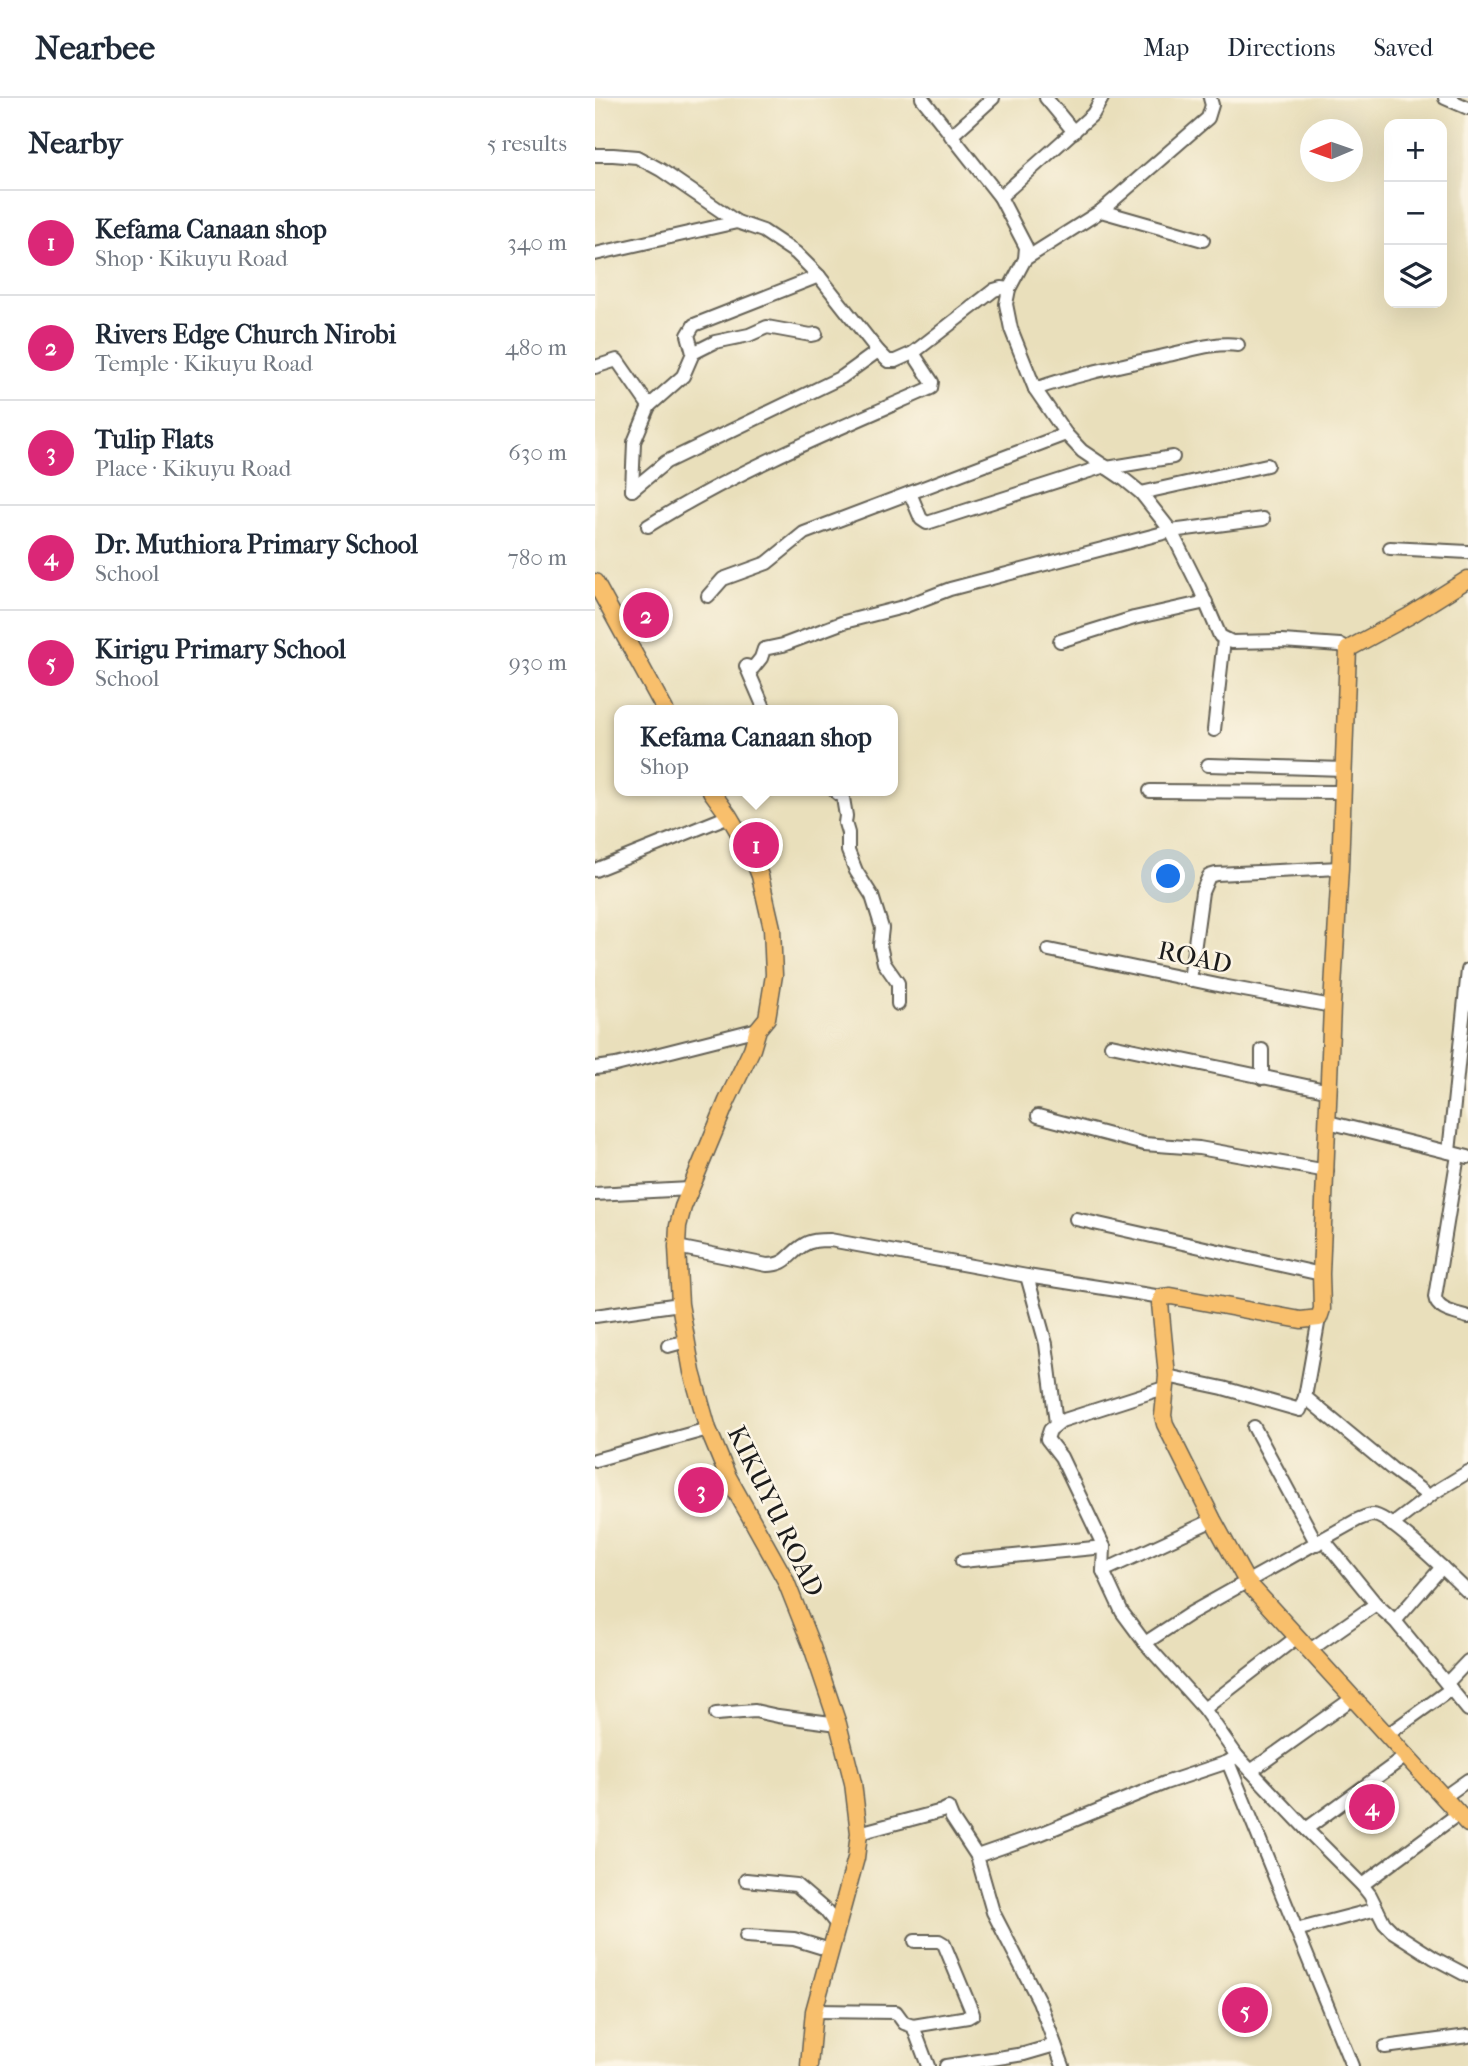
<!DOCTYPE html>
<html lang="en">
<head>
<meta charset="utf-8">
<style>
  body { margin:0; font-family:"IM FELL French Canon",serif; background:#f6f6f7; color:#1f2937 }
  .controls { position:absolute; right:21px; top:21px; display:grid; overflow:hidden; border-radius:14px; box-shadow:0 7px 28px #0002 }
  .controls button { width:63px; height:63px; display:grid; place-items:center; padding:0; border:0; border-bottom:2px solid #e0e1e3; background:#fff; color:#1f2937; font:35px sans-serif }
  .compass { position:absolute; left:705px; top:21px; width:63px; height:63px; border-radius:50%; background:#fff; box-shadow:0 7px 28px #0002; rotate:268deg }
  .you { position:absolute; left:574px; top:779px; width:24px; height:24px; margin:-18px; border:5px solid #fff; border-radius:50%; background:#1a73e8; box-shadow:0 0 0 10px #1a73e833 }
  .badge { display:grid; place-items:center; width:46px; height:46px; border-radius:50%; background:#db2777; color:#fff; font-size:23px; font-weight:700 }
  .pin { position:absolute; translate:-50% -50%; border:4px solid #fff; box-shadow:0 2px 7px #0006 }
  .popup { position:absolute; left:19px; top:607px; width:284px; height:91px; box-sizing:border-box; display:grid; place-content:center; border-radius:14px; background:#fff; filter:drop-shadow(0 2px 5px #0005); font-size:23px; white-space:nowrap; color:#747a83 }
  .popup b { font-size:26px; color:#1f2937 }
  .popup::after { content:''; position:absolute; left:50%; top:100%; margin-left:-14px; border:14px solid transparent; border-top-color:#fff }
  .list { margin:0; padding:0; list-style:none }
  h2 { display:flex; justify-content:space-between; align-items:center; height:91px; margin:0; padding:0 28px; font-size:30px }
  h2 small { font-size:23px; font-weight:400; color:#747a83 }
  .list li { display:grid; grid-template-columns:46px 1fr auto; gap:21px; align-items:center; box-sizing:border-box; height:105px; padding:0 28px; border-top:2px solid #e0e1e3 }
  .list b { display:block; font-size:26px; white-space:nowrap }
  .list p { margin:0; font-size:23px; white-space:nowrap; color:#747a83 }
  .list em { font-size:23px; font-style:normal; color:#747a83 }
  .icon { flex:none; width:38px; height:38px; fill:none; stroke:currentColor; stroke-width:2; stroke-linecap:round; stroke-linejoin:round }
  .map { position:relative; flex:none; width:873px; height:1968px; overflow:hidden }
  header { display:flex; align-items:center; gap:42px; box-sizing:border-box; height:98px; padding:0 35px; background:#fff; border-bottom:2px solid #e0e1e3 }
  header strong { font-size:33px }
  nav { display:flex; gap:38px; margin-inline-start:auto; font-size:24px }
  main { display:flex }
  aside { flex:1; background:#fff }
  .map>svg:first-child { display:block }
  .lines { fill:none; stroke-linecap:round; stroke-linejoin:round }
  .minor-casing { stroke:#646054; stroke-width:16 }
  .major-casing { stroke:#646054; stroke-width:19 }
  .minor { stroke:#fff; stroke-width:12 }
  .major { stroke:#f8bf6c; stroke-width:16 }
  .labels { text-anchor:middle; stroke-width:5; stroke-linejoin:round; paint-order:stroke }
  .street-label { font-size:26px; fill:#1c1c1c; stroke:#fcf5e5 }
</style>
</head>
<body>
<header>
<strong>Nearbee</strong>
<nav><a>Map</a><a>Directions</a><a>Saved</a></nav>
</header>
<main>
<aside>
<h2>Nearby<small>5 results</small></h2>
<ul class="list">
<li><span class="badge">1</span><div><b>Kefama Canaan shop</b><p>Shop · Kikuyu Road</p></div><em>340 m</em></li>
<li><span class="badge">2</span><div><b>Rivers Edge Church Nirobi</b><p>Temple · Kikuyu Road</p></div><em>480 m</em></li>
<li><span class="badge">3</span><div><b>Tulip Flats</b><p>Place · Kikuyu Road</p></div><em>630 m</em></li>
<li><span class="badge">4</span><div><b>Dr. Muthiora Primary School</b><p>School</p></div><em>780 m</em></li>
<li><span class="badge">5</span><div><b>Kirigu Primary School</b><p>School</p></div><em>930 m</em></li>
</ul>
</aside>
<div class="map">
<svg width="873" height="1968" viewBox="0 0 873 1968">
  <rect width="100%" height="100%" fill="#fcf5e5"/>
  <filter id="ink" filterUnits="userSpaceOnUse"><feTurbulence type="fractalNoise" baseFrequency=".0143" numOctaves="2"/><feDisplacementMap in="SourceGraphic" scale="14" xChannelSelector="R" yChannelSelector="G"/><feConvolveMatrix kernelMatrix="1 2 1 2 8 2 1 2 1" color-interpolation-filters="sRGB"/></filter>
  <filter id="wash" filterUnits="userSpaceOnUse"><feTurbulence type="fractalNoise" baseFrequency=".00686" numOctaves="4" result="noise"/><feDisplacementMap in="SourceGraphic" scale="28" xChannelSelector="R" yChannelSelector="G"/><feGaussianBlur stdDeviation="1.57" result="paint"/><feColorMatrix in="noise" values="0 0 0 0 0 0 0 0 0 0 0 0 0 0 0 0 0 1.4 0 .05"/><feComposite in="paint" operator="in"/></filter>
  <g filter="url(#wash)">
    <rect width="100%" height="100%" fill="#e9dfbb"/>
  </g>
  <g filter="url(#ink)">
    <g class="lines">
      <defs>
        <g id="minor">
          <polyline points="327,0 405,99 431,149 430,161 414,191 411,206 416,231 440,291 471,336 487,353 530,382 546,395 576,433 604,489 625,538 637,544 687,543 745,547 753,551"/>
          <polyline points="451,0 479,34"/>
          <polyline points="850,0 873,10"/>
          <polyline points="356,38 398,0"/>
          <polyline points="0,57 18,57 42,59 66,72 142,124 168,133 201,155 224,178 283,253 293,263 300,263 318,255 399,192 406,190 414,191"/>
          <polyline points="405,99 498,16 507,0"/>
          <polyline points="506,113 613,20 617,7 615,0"/>
          <polyline points="0,156 142,124"/>
          <polyline points="430,161 506,113 608,142"/>
          <polyline points="98,255 120,244 154,237 172,229 216,237 221,236"/>
          <polyline points="0,269 22,262 54,308 39,344 37,392"/>
          <path d="M440,291C483,276 528,267 573,257C597,252 618,244 643,247"/>
          <polyline points="54,308 88,278 98,255 93,237 99,227 224,178"/>
          <polyline points="512,370 578,359"/>
          <polyline points="37,392 71,364 247,279 283,253"/>
          <polyline points="315,395 326,421 332,425 510,368"/>
          <polyline points="546,395 672,367"/>
          <path d="M53,428C142,372 240,332 336,290L337,284L318,255"/>
          <polyline points="795,450 873,454"/>
          <polyline points="113,498 128,481 172,465 209,435 471,336"/>
          <polyline points="465,543 539,520 611,504"/>
          <polyline points="170,612 151,568 158,570 166,560 169,551 188,547 249,524 308,509 355,491 576,433 668,421"/>
          <polyline points="619,632 629,541"/>
          <polyline points="613,667 749,671"/>
          <polyline points="240,693 248,700 251,718 250,725 253,735 253,753 261,773 277,798 287,830 285,847 289,865 303,885 303,906"/>
          <polyline points="555,693 747,694"/>
          <polyline points="0,772 134,718"/>
          <polyline points="454,852 627,888 737,908"/>
          <polyline points="595,882 607,794 614,778 621,776 745,770"/>
          <polyline points="516,947 735,993"/>
          <polyline points="0,970 21,967 163,931"/>
          <polyline points="667,980 667,952"/>
          <polyline points="443,1018 549,1046 604,1050 732,1073"/>
          <polyline points="733,1024 873,1059"/>
          <polyline points="854,1054 873,872"/>
          <path d="M863,1057L840,1199C842,1213 861,1215 873,1219"/>
          <polyline points="0,1096 95,1091"/>
          <polyline points="481,1121 726,1176"/>
          <path d="M82,1149L172,1167C192,1167 192,1158 207,1148C215,1142 225,1142 235,1142L432,1178L567,1199"/>
          <polyline points="432,1178 451,1246 461,1325"/>
          <polyline points="0,1218 85,1206"/>
          <polyline points="73,1248 91,1243"/>
          <polyline points="572,1278 628,1290 705,1312 710,1299 724,1220"/>
          <polyline points="572,1289 466,1323 455,1332 452,1341 466,1359 509,1449 508,1473 527,1514 550,1545 609,1611 642,1658 711,1731 767,1787 775,1797 789,1825 797,1833 839,1860 873,1878"/>
          <polyline points="710,1299 796,1370 834,1398"/>
          <polyline points="659,1329 722,1446"/>
          <polyline points="0,1362 113,1331"/>
          <polyline points="797,1427 840,1394 873,1374"/>
          <polyline points="729,1442 781,1506 800,1523 873,1612"/>
          <polyline points="367,1463 509,1449"/>
          <polyline points="508,1473 618,1422"/>
          <polyline points="800,1523 847,1469"/>
          <path d="M550,1545L596,1515L762,1422C767,1420 773,1417 778,1417C796,1418 857,1479 873,1494"/>
          <polyline points="715,1552 781,1506"/>
          <polyline points="852,1585 873,1563"/>
          <polyline points="609,1611 702,1539"/>
          <polyline points="121,1616 160,1613 183,1618 243,1626"/>
          <polyline points="792,1637 856,1591"/>
          <polyline points="633,1664 757,1968"/>
          <polyline points="656,1673 758,1600"/>
          <polyline points="849,1699 873,1682"/>
          <polyline points="711,1731 811,1658"/>
          <polyline points="264,1735 347,1713 353,1710 357,1720 382,1758 445,1736 570,1685 633,1664 642,1658"/>
          <polyline points="382,1758 398,1814 444,1903 468,1968"/>
          <polyline points="151,1782 201,1787 230,1812 242,1827"/>
          <polyline points="767,1787 863,1716"/>
          <polyline points="701,1832 782,1811"/>
          <polyline points="151,1838 199,1841 235,1852"/>
          <polyline points="219,1913 301,1914 309,1925 318,1928 333,1968"/>
          <polyline points="318,1928 373,1919 378,1916 349,1846 344,1843 320,1843"/>
          <polyline points="790,1949 873,1938"/>
          <polyline points="351,1968 429,1956 460,1947"/>
        </g>
        <g id="major">
          <polyline points="873,481 814,518 753,551 745,770 737,908 726,1176 727,1211 724,1220 706,1222 576,1198 567,1199 565,1205 572,1278 568,1318 570,1326 618,1422 652,1484 873,1726"/>
          <polyline points="0,484 70,612"/>
          <polyline points="116,693 134,718 157,757 165,778 177,830 179,877 172,920 163,931 157,951 132,1003 88,1109 83,1128 82,1149 85,1206 97,1274 113,1331 133,1379 190,1481 217,1549 243,1626 258,1685 264,1735 261,1760 219,1913 214,1968"/>
        </g>
      </defs>
      <use href="#minor" class="minor-casing"/>
      <use href="#major" class="major-casing"/>
      <use href="#minor" class="minor"/>
      <use href="#major" class="major"/>
    </g>
  </g>
  <g class="labels">
    <g class="street-label">
      <text transform="translate(600 859) rotate(12)" y="9">ROAD</text>
      <text transform="translate(181 1413) rotate(64)" y="9">KIKUYU ROAD</text>
    </g>
  </g>
</svg>
<div class="controls">
<button>+</button>
<button>−</button>
<button><svg class="icon" aria-label="layers" viewBox="0 0 24 24"><path d="M12 4l9 5-9 5-9-5zM3 14l9 5 9-5"/></svg></button>
</div>
<svg class="compass" viewBox="-18 -18 36 36"><path d="M0-13l5 13h-10z" fill="#e53935"/><path d="M0 13l5-13h-10z" fill="#747a83"/></svg>
<div class="you"></div>
<div class="pin badge" style="left:161px;top:747px">1</div>
<div class="popup"><b>Kefama Canaan shop</b>Shop</div>
<div class="pin badge" style="left:51px;top:517px">2</div>
<div class="pin badge" style="left:106px;top:1392px">3</div>
<div class="pin badge" style="left:777px;top:1709px">4</div>
<div class="pin badge" style="left:650px;top:1912px">5</div>
</div>
</main>
</body>
</html>
